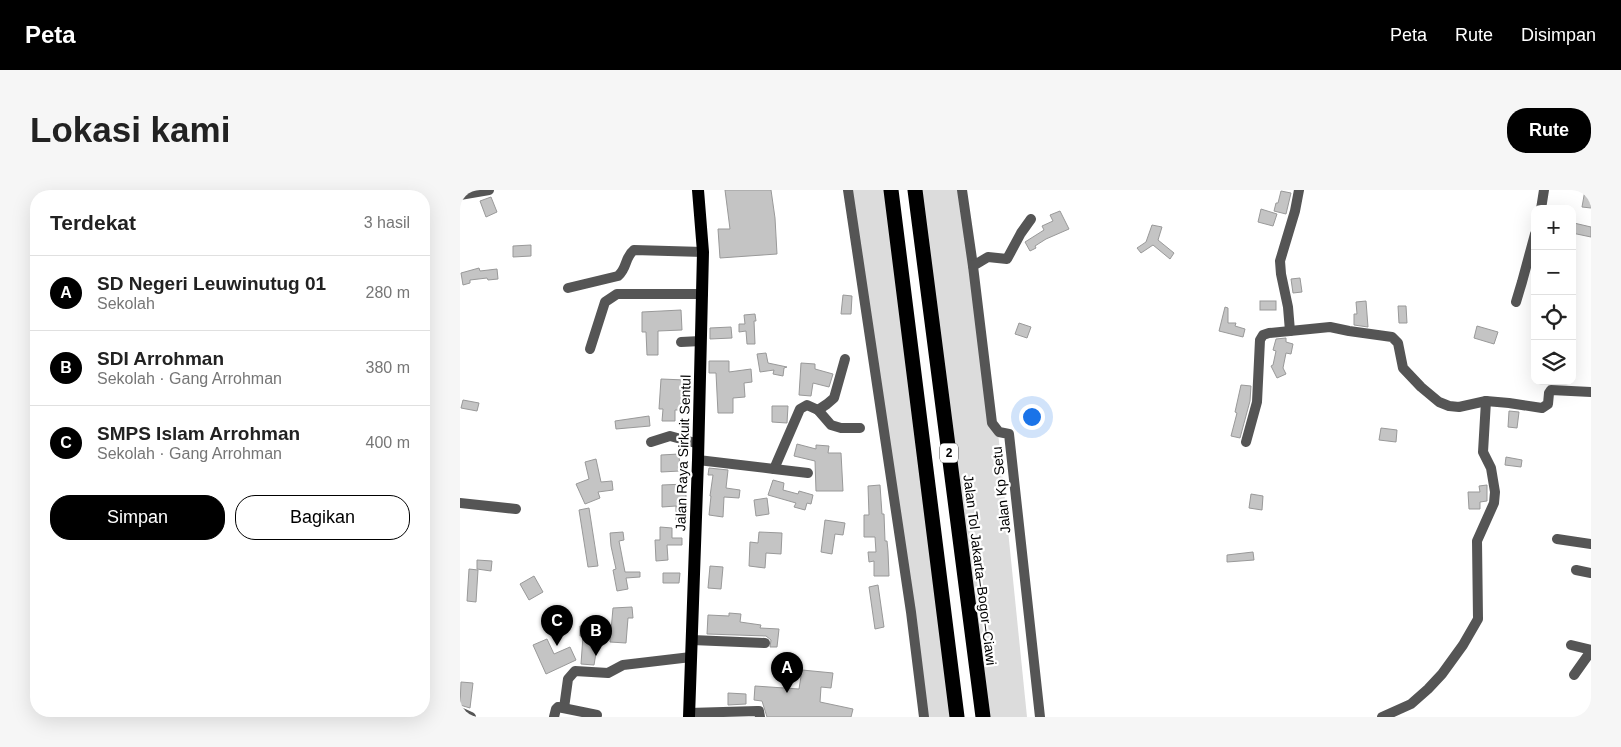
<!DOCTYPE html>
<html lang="id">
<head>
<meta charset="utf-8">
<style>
  body { margin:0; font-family:Helvetica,sans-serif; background:#f6f6f6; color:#222 }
  .controls { position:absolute; right:15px; top:15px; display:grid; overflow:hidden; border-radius:10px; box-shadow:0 5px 20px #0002 }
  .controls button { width:45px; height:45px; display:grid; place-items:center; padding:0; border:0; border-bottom:1px solid #e0e0e0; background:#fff; color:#222; font:25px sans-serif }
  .you { position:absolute; left:571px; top:226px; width:18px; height:18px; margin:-12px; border:4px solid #fff; border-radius:50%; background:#1a73e8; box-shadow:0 0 0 8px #1a73e833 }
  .badge { display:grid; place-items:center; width:32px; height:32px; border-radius:50%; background:#000; color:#fff; font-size:16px; font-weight:700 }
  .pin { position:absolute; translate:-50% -41px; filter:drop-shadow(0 1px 2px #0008) }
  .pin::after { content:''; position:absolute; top:26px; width:18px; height:15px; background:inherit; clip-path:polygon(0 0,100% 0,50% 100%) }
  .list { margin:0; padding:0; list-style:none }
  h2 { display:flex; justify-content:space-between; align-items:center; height:65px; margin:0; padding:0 20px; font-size:21px }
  h2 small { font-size:16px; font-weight:400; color:#767676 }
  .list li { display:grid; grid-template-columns:32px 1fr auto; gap:15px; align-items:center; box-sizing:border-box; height:75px; padding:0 20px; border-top:1px solid #e0e0e0 }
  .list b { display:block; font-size:19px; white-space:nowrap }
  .list p { margin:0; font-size:16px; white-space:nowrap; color:#767676 }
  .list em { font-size:16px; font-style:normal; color:#767676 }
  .actions { display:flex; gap:10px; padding:15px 20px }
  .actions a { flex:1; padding:11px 0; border:1px solid #000; border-radius:20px; text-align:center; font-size:18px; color:#000 }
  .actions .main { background:#000; color:#fff }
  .icon { flex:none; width:28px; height:28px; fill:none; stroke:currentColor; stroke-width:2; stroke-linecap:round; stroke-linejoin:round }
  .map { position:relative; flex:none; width:1131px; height:527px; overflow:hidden; border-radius:20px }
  header { display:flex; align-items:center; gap:30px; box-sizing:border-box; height:70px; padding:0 25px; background:#000; color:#fff }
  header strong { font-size:24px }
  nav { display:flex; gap:28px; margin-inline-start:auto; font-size:18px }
  .intro { display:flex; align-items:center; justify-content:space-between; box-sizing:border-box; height:120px; padding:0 30px }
  h1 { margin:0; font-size:35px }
  .button { padding:12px 22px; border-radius:20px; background:#000; color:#fff; font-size:18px; font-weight:700 }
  main { display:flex; gap:30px; padding:0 30px }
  aside { flex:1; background:#fff; border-radius:20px; box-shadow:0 5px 20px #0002 }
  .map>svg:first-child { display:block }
  .green { fill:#dcdcdc }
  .building { fill:#c4c4c4; stroke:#999 }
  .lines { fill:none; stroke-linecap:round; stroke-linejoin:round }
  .minor { stroke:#555; stroke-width:10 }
  .major { stroke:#000; stroke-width:12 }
  .highway { stroke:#000; stroke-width:15 }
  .labels { text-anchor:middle; stroke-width:4.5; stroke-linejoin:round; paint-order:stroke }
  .shield { fill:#fff; stroke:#4c4c4c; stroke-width:1 }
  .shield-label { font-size:12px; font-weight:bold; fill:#000 }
  .street-label { font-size:14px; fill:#000; stroke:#fff }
</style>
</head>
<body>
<header>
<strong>Peta</strong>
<nav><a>Peta</a><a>Rute</a><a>Disimpan</a></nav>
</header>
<div class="intro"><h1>Lokasi kami</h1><a class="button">Rute</a></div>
<main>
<aside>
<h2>Terdekat<small>3 hasil</small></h2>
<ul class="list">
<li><span class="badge">A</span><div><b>SD Negeri Leuwinutug 01</b><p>Sekolah</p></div><em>280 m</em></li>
<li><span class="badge">B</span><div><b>SDI Arrohman</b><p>Sekolah · Gang Arrohman</p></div><em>380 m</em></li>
<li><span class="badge">C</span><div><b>SMPS Islam Arrohman</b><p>Sekolah · Gang Arrohman</p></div><em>400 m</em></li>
</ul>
<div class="actions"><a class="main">Simpan</a><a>Bagikan</a></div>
</aside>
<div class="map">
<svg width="1131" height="527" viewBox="0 0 1131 527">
  <rect width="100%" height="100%" fill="#fff"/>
  <g class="green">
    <polygon points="388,0 431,0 497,527 463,527"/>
    <polygon points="455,0 502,0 538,242 567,527 523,527"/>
  </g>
  <g class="building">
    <polygon points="265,0 311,0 315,28 317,64 260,68 258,39 270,39"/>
    <polygon points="1125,0 1131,0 1131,18 1122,17"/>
    <polygon points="821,1 831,3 826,24 814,21 816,13 818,13"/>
    <polygon points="31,7 37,22 26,27 20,11"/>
    <polygon points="801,19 817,24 813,36 798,32"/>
    <polygon points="600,21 609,39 586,49 575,56 576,58 570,61 565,52 584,40 582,36 593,31 590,25"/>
    <polygon points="1114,33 1131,37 1131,47 1112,43"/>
    <polygon points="692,35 702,37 698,50 714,63 710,69 693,55 681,63 677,58 686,52"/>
    <polygon points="71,55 71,66 53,67 53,56"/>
    <polygon points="19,78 20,81 37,79 38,89 28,90 27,88 10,90 10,93 3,95 1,83"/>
    <polygon points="840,88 842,102 833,103 831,89"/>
    <polygon points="383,105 392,106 391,124 381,124"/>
    <rect x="800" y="111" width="16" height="9"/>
    <polygon points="906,111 908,137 894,135 894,124 897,124 896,112"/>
    <polygon points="938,116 946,116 947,133 939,133"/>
    <polygon points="765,117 768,118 768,133 776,133 775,136 785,139 783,147 759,141"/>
    <polygon points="221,120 222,140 198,141 198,165 187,165 186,142 182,142 182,122"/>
    <polygon points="295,124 296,131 294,131 295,154 287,154 286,141 279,142 279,134 285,134 284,125"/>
    <polygon points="559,133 571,137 567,148 555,144"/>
    <polygon points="1017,136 1038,142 1034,154 1014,148"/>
    <polygon points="271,137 272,148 250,149 250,138"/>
    <polygon points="826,148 826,152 833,154 831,164 826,163 823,178 826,184 817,188 811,176 813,175 816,161 813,160 816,149"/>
    <polygon points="306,163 308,173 327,177 324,178 323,186 313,184 314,180 300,182 297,164"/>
    <polygon points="249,171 269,171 269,182 291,179 292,192 284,193 285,207 273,208 273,223 258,223 256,183 249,183"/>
    <polygon points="341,173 355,174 355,179 373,184 369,197 353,193 351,206 339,205"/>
    <polygon points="201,189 225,190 220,220 215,220 215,231 202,231 203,219 199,219"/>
    <polygon points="781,195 791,196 790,211 780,248 771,246 777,223 775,222"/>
    <polygon points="3,210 19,213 17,221 1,218"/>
    <polygon points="312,216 328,216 327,233 312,232"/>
    <polygon points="1049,221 1059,222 1057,238 1048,237"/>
    <polygon points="189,226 190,236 156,239 155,231"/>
    <polygon points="921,238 937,240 936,252 919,250"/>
    <polygon points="337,254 356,259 356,255 369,256 368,263 381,263 383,301 356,301 355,271 334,266"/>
    <polygon points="219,264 220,281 201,282 201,265"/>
    <polygon points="1046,267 1062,270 1061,277 1045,275"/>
    <polygon points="136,269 141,292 152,291 153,300 138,302 140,308 125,314 116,294 129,289 125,272"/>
    <polygon points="249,278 268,280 266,298 280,300 279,308 264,307 263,327 249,325 251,306 250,306 253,285 248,285"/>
    <polygon points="313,290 324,293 323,300 338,304 339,301 353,305 351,314 347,313 345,320 334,317 336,313 308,305"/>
    <polygon points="226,294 226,329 216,330 216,316 202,317 202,295"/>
    <polygon points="420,295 422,324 424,324 425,351 427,351 428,361 429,386 414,386 414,371 409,372 408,362 416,362 415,347 404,347 404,325 409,325 408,296"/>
    <polygon points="1027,295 1027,311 1020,312 1020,319 1009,319 1008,302 1020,302 1019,296"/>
    <polygon points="791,304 803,306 802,320 789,318"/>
    <polygon points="307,308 309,324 296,326 294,310"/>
    <polygon points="129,318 138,376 128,377 119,320"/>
    <polygon points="365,330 385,333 383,345 375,344 372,364 361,362"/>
    <polygon points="200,337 212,338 212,348 222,348 222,355 207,355 208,370 196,371 195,350 200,350"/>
    <polygon points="163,342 164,350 159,351 165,382 180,382 180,387 166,388 168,399 157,401 153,380 156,379 151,356 150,343"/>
    <polygon points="299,342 322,343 321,364 306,363 305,378 289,376 290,352 298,353"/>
    <polygon points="793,362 794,370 767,372 767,365"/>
    <polygon points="17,370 32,371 31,381 17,379"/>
    <polygon points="250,376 263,377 261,399 248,398"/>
    <polygon points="9,379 18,380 16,412 7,411"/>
    <polygon points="203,383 220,383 219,393 203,393"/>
    <polygon points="74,386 83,402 69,410 60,394"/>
    <polygon points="418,395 424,437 415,439 409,397"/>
    <polygon points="172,417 173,428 168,428 166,453 150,452 153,418"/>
    <polygon points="269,423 281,424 280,432 301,435 300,438 319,439 317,457 310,457 311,450 306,446 247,444 248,425 269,426"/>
    <polygon points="136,435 137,457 134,475 121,474 123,446 120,446 120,436"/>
    <polygon points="87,449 94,464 110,457 116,470 86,484 73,455"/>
    <polygon points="342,480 373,483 371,498 361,497 360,512 393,519 391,527 307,527 302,511 294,510 295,496 339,499"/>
    <polygon points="1,492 13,493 10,518 0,515"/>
    <polygon points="268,503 286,504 286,514 268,515"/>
  </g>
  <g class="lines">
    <g class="minor">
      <polyline points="388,0 451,422 464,527"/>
      <polyline points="502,0 513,76"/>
      <polyline points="0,5 29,0"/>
      <polyline points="1081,19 1084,0"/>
      <polyline points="571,29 561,43 547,69 528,67 513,76 532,233 539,242 549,244 580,527"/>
      <path d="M108,98L158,86C168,77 164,68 174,60L243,62"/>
      <polyline points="1056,112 1062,92 1075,44"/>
      <polyline points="830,141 828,117 821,84 820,71 835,21 839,0"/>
      <polyline points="221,152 241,151"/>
      <polyline points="130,159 145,112 157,104 243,104"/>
      <polyline points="358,220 367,214 374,208 385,169"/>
      <polyline points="191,252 210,246 239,254"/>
      <polyline points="786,252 797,212 800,150 803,145 809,143 870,137 889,141 932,147 938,153 943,178 961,197 979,212 989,216 999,217 1026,211 1049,213 1082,218 1088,214 1089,203 1091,200 1131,202"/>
      <polyline points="238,270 314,279 340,219 347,215 358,220 371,235 381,238 400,238"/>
      <polyline points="314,279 348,283"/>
      <polyline points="0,313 56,319"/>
      <polyline points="1097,349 1131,354"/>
      <polyline points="1116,380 1131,383"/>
      <polyline points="232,450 305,453"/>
      <polyline points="1111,455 1131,460"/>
      <polyline points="1114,485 1131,461"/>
      <polyline points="104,518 108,489 115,481 148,483 163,475 231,467"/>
      <polyline points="0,522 11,527"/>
      <polyline points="229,523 297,521 299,521 300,527"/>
      <polyline points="94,527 96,519 98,517 137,525 136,527"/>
      <polyline points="922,527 951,514 968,499 982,484 1003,455 1018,429 1017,351 1034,313 1035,302 1031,278 1023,262 1026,211"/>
    </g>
    <polyline class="major" points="229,527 238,270 243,62 238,0"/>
    <g class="highway">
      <polyline points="431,0 497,527"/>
      <polyline points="455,0 523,527"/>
    </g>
  </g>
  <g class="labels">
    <rect class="shield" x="480" y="253.5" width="18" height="19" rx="4"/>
    <g class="shield-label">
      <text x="489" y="267">2</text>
    </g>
    <g class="street-label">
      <text transform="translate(223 263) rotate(-88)" y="5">Jalan Raya Sirkuit Sentul</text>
      <text transform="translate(541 300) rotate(-96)" y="5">Jalan Kp Setu</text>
      <text transform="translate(520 380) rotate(83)" y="5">Jalan Tol Jakarta–Bogor–Ciawi</text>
    </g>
  </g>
</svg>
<div class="controls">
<button>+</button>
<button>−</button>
<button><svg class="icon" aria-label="locate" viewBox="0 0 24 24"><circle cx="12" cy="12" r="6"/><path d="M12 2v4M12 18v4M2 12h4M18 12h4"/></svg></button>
<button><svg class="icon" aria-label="layers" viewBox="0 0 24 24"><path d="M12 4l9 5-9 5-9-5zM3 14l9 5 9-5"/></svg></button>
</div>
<div class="you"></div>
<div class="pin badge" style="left:327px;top:503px">A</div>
<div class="pin badge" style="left:136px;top:466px">B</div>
<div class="pin badge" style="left:97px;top:456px">C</div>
</div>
</main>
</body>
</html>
